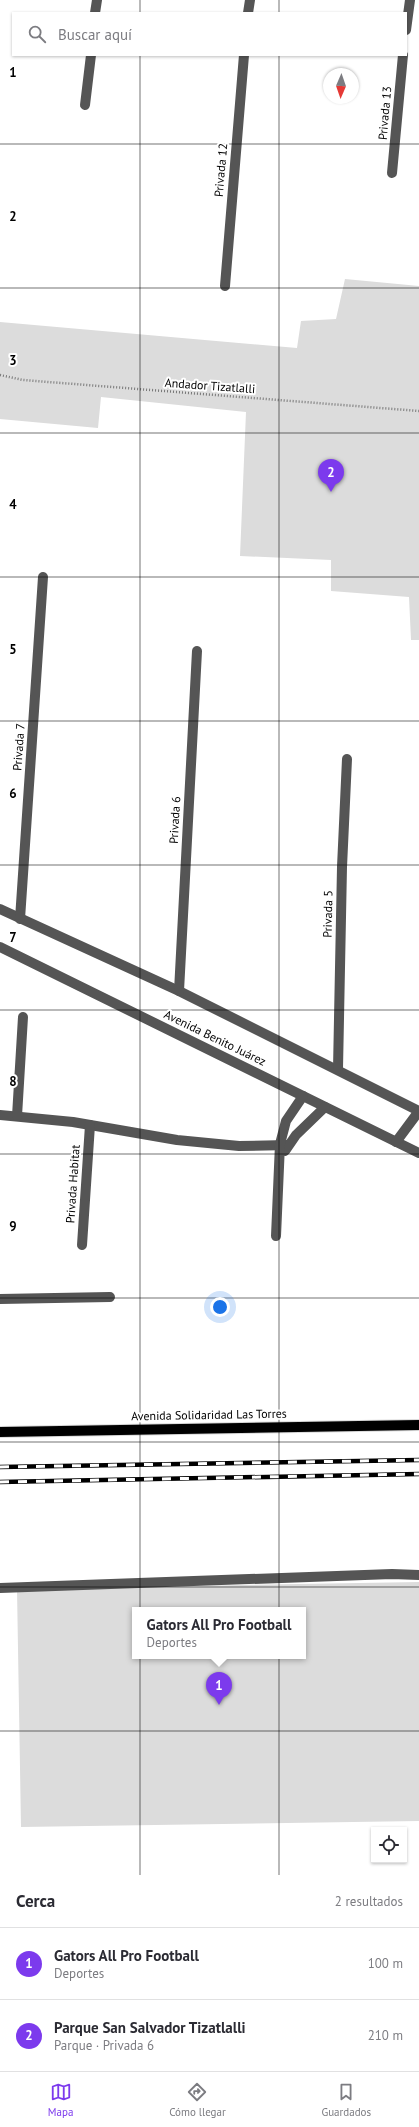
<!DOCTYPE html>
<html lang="es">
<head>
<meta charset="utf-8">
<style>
  body { margin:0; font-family:"PT Sans",sans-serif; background:#f2f2f3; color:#2b2b33 }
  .controls { position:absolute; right:12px; bottom:12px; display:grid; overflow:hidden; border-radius:0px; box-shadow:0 1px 3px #0004 }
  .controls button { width:36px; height:36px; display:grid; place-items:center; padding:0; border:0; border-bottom:1px solid #e1e1e2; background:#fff; color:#2b2b33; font:20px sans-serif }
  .compass { position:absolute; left:323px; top:68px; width:36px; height:36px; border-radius:50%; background:#fff; box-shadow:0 1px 3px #0004; rotate:182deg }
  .you { position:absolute; left:220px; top:1307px; width:14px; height:14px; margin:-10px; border:3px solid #fff; border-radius:50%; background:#1a73e8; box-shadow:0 0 0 6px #1a73e833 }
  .badge { display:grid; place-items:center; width:26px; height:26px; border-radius:50%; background:#7c3aed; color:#fff; font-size:13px; font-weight:700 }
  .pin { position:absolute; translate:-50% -33px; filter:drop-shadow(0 1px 2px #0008) }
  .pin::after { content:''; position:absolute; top:21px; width:14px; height:12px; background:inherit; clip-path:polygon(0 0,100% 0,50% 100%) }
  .popup { position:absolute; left:132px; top:1607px; width:174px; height:52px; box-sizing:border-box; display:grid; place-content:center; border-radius:0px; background:#fff; filter:drop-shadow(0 1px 3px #0005); font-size:13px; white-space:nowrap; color:#7c7c81 }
  .popup b { font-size:15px; color:#2b2b33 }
  .popup::after { content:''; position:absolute; left:50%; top:100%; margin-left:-8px; border:8px solid transparent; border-top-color:#fff }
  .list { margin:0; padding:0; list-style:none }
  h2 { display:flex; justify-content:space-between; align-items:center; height:52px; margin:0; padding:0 16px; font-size:17px }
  h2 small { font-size:13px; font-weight:400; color:#7c7c81 }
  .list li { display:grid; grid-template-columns:26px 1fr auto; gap:12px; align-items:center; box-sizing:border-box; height:72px; padding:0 16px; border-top:1px solid #e1e1e2 }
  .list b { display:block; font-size:15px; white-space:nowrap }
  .list p { margin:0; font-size:13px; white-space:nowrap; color:#7c7c81 }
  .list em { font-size:13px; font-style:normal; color:#7c7c81 }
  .icon { flex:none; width:22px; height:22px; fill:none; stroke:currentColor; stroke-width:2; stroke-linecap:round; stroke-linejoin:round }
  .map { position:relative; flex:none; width:419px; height:1875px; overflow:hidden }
  .search { position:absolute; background:#fff; box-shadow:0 1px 3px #0004; left:12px; right:12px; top:12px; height:44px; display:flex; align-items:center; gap:10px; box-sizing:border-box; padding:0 14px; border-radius:0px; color:#7c7c81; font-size:15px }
  .sheet { height:196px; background:#fff }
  nav { display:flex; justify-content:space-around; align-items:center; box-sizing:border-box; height:56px; border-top:1px solid #e1e1e2; background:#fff; font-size:11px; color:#7c7c81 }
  nav a { display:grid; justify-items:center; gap:2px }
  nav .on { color:#7c3aed }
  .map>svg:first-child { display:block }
  .green { fill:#dcdcdc; fill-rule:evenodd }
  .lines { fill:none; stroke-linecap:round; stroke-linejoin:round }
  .major-casing { stroke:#dbdbdb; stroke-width:12 }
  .path { stroke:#777; stroke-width:2.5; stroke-dasharray:1 2; stroke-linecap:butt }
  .minor { stroke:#555; stroke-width:10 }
  .major { stroke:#000; stroke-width:10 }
  .rail-casing { stroke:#000; stroke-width:4.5 }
  .rail { stroke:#fff; stroke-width:3; stroke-dasharray:9; stroke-linecap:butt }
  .grid { fill:none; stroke:#000; stroke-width:1; stroke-opacity:0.55 }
  .labels { text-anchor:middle; stroke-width:4; stroke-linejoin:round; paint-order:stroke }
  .street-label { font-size:12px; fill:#000; stroke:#fff }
  .grid-label { font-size:13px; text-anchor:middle; font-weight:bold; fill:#000; stroke:#fff; stroke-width:4; stroke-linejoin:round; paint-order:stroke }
</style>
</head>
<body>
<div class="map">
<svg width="419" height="1875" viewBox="0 0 419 1875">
  <rect width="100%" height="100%" fill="#fff"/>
  <g class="green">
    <polygon points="345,279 419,286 419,640 411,640 409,597 331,591 331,560 240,556 246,412 101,397 98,428 0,419 0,322 297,348 301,321 336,319"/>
    <path d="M419,1582V1821L21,1827L17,1589ZM135,1610H303V1656H135Z"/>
  </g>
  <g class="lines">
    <defs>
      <polyline id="major" points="0,1432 419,1425"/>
    </defs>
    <use href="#major" class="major-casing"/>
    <polyline class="path" points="0,375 23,380 419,411"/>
    <g class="minor">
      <polyline points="95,13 97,0"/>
      <polyline points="248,13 250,0"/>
      <polyline points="406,30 410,0"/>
      <polyline points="85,105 91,55"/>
      <polyline points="392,173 403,55"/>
      <polyline points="225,286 244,55"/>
      <polyline points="0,909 179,991 419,1111"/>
      <polyline points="20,919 43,577"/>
      <polyline points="0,947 419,1153"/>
      <polyline points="179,991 197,651"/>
      <polyline points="338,1069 342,867 347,759"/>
      <polyline points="0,1115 73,1122 177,1140 239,1146 288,1145"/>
      <polyline points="17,1116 23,1017"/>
      <polyline points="396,1142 419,1111"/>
      <polyline points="285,1151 296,1135 325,1107"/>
      <polyline points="276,1236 280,1144 286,1121 303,1096"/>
      <polyline points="82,1245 90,1125"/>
      <polyline points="0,1299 110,1297"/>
      <polyline points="0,1588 392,1574 419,1575"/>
    </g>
    <use href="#major" class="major"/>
    <defs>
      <g id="rail">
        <polyline points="0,1467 419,1460"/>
        <polyline points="0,1482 419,1474"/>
      </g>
    </defs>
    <use href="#rail" class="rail-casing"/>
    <use href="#rail" class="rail"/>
  </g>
  <path class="grid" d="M140,0V13M279,0V13M140,55V1875M279,55V1875M0,144H419M0,288H419M0,433H419M0,577H419M0,721H419M0,865H419M0,1010H419M0,1154H419M0,1298H419M0,1442H419M0,1587H419M0,1731H419"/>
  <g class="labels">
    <g class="street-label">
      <text transform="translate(385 113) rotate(-85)" y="4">Privada 13</text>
      <text transform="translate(221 170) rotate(-85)" y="4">Privada 12</text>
      <text transform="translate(210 386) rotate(4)" y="4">Andador Tizatlalli</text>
      <text transform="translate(19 747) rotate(-86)" y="4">Privada 7</text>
      <text transform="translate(175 820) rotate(-87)" y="4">Privada 6</text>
      <text transform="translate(328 914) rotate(-89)" y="4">Privada 5</text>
      <text transform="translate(215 1038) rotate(26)" y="4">Avenida Benito Juárez</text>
      <text transform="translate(73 1184) rotate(-86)" y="4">Privada Habitat</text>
      <text transform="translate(209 1415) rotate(-1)" y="4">Avenida Solidaridad Las Torres</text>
    </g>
  </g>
  <g class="grid-label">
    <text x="13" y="77">1</text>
    <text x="13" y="221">2</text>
    <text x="13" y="365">3</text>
    <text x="13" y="509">4</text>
    <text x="13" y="654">5</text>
    <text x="13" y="798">6</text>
    <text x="13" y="942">7</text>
    <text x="13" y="1086">8</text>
    <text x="13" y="1231">9</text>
  </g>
</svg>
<div class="controls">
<button><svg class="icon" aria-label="locate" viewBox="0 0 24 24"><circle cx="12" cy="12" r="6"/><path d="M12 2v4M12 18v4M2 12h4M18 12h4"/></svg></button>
</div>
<svg class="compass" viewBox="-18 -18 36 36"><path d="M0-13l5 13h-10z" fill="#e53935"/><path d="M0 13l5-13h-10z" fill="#7c7c81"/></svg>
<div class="you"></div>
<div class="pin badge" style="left:219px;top:1705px">1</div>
<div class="popup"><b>Gators All Pro Football</b>Deportes</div>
<div class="pin badge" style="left:331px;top:492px">2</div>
<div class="search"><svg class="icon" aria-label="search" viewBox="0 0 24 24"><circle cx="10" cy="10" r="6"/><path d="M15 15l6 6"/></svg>Buscar aquí</div>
</div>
<section class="sheet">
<h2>Cerca<small>2 resultados</small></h2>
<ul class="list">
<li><span class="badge">1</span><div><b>Gators All Pro Football</b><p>Deportes</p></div><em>100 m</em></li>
<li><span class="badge">2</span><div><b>Parque San Salvador Tizatlalli</b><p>Parque · Privada 6</p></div><em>210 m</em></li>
</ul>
</section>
<nav>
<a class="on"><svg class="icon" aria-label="map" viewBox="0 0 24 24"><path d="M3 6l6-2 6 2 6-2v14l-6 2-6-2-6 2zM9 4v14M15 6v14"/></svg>Mapa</a>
<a><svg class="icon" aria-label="directions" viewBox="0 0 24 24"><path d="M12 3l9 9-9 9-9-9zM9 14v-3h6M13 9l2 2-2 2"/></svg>Cómo llegar</a>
<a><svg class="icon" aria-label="saved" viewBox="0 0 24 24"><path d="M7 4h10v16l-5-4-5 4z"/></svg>Guardados</a>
</nav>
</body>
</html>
